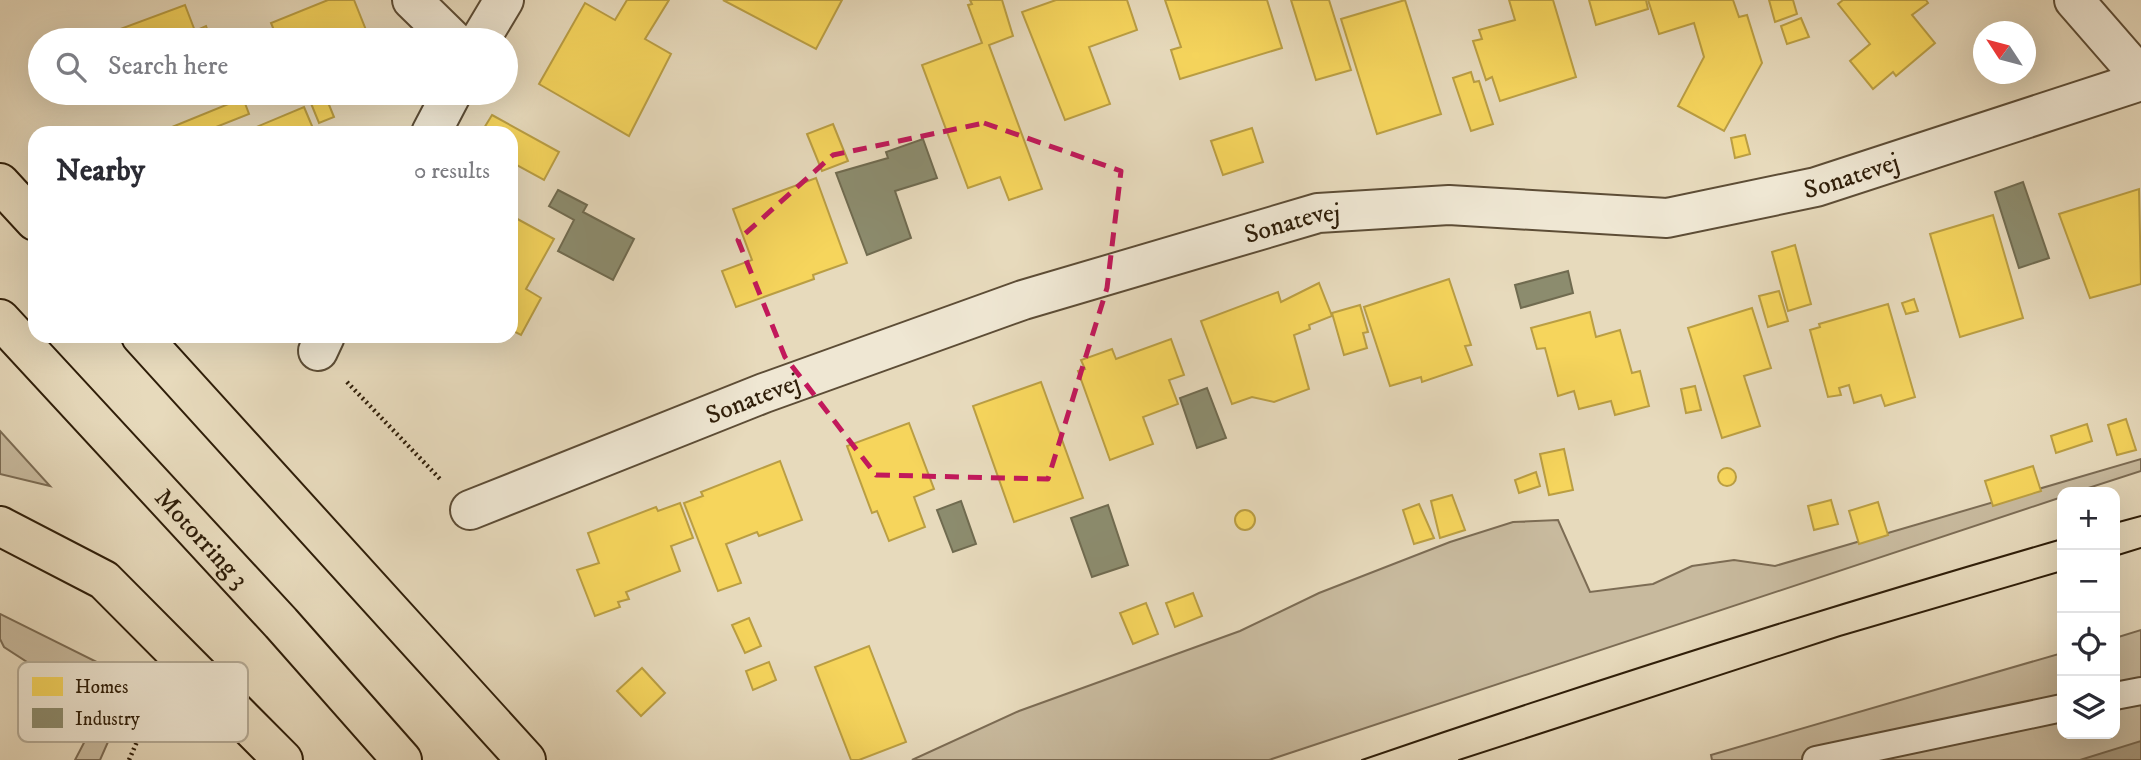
<!DOCTYPE html>
<html lang="en">
<head>
<meta charset="utf-8">
<style>
  body { margin:0; font-family:"IM FELL DW Pica",serif; background:#f2f2f3; color:#2b2b33 }
  .controls { position:absolute; right:21px; bottom:21px; display:grid; overflow:hidden; border-radius:14px; box-shadow:0 7px 28px #0002 }
  .controls button { width:63px; height:63px; display:grid; place-items:center; padding:0; border:0; border-bottom:2px solid #e1e1e2; background:#fff; color:#2b2b33; font:35px sans-serif }
  .compass { position:absolute; left:1973px; top:21px; width:63px; height:63px; border-radius:50%; background:#fff; box-shadow:0 7px 28px #0002; rotate:306deg }
  .list { margin:0; padding:0; list-style:none }
  h2 { display:flex; justify-content:space-between; align-items:center; height:91px; margin:0; padding:0 28px; font-size:30px }
  h2 small { font-size:23px; font-weight:400; color:#7c7c81 }
  .icon { flex:none; width:38px; height:38px; fill:none; stroke:currentColor; stroke-width:2; stroke-linecap:round; stroke-linejoin:round }
  .map { position:relative; flex:none; width:2141px; height:760px; overflow:hidden }
  .search { position:absolute; background:#fff; box-shadow:0 7px 28px #0002; left:28px; top:28px; width:490px; height:77px; display:flex; align-items:center; gap:18px; box-sizing:border-box; padding:0 24px; border-radius:38px; color:#7c7c81; font-size:26px }
  .panel { position:absolute; background:#fff; box-shadow:0 7px 28px #0002; left:28px; top:126px; width:490px; height:217px; border-radius:21px }
  .map>svg:first-child { display:block }
  .green { fill:#c8ba9e; stroke:#7c6c54; stroke-width:2 }
  .water { fill:#a89a7f; stroke:#786850; stroke-width:2 }
  .homes { fill:#f6d55c; stroke:#ba9e43; stroke-width:2 }
  .industry { fill:#8c8c6e; stroke:#706b50; stroke-width:2 }
  .lines { fill:none; stroke-linecap:round; stroke-linejoin:round }
  .lane-casing { stroke:#5d4d36; stroke-width:30 }
  .street-casing { stroke:#5d4d36; stroke-width:42 }
  .highway-casing { stroke:#2f1e09; stroke-width:42 }
  .path { stroke:#2f1e09; stroke-width:4.5; stroke-dasharray:2 3.5; stroke-linecap:butt }
  .lane { stroke:#efe7d3; stroke-width:26 }
  .street { stroke:#efe7d3; stroke-width:38 }
  .highway { stroke:#e7dabc; stroke-width:38 }
  .tram { stroke:#2f1e09; stroke-width:2 }
  .marked { fill:none; stroke:#c2185b; stroke-width:5; stroke-dasharray:14 9; stroke-linejoin:round }
  .labels { text-anchor:middle; stroke-width:7; stroke-linejoin:round; paint-order:stroke }
  .street-label { font-size:26px; fill:#2f1e09; stroke:#efe7d3 }
  .key { fill:#efe7d3; stroke:#b5ab96; stroke-width:2 }
  .key-label { font-size:19px; fill:#2f1e09 }
</style>
</head>
<body>
<div class="map">
<svg width="2141" height="760" viewBox="0 0 2141 760">
  <rect width="100%" height="100%" fill="#e7dabc"/>
  <filter id="stains"><feTurbulence type="fractalNoise" baseFrequency=".00286" numOctaves="4"/><feColorMatrix values="0 0 0 0 .2 0 0 0 0 .09 0 0 0 0 .02 0 0 0 .5 -.17"/></filter>
  <radialGradient id="worn" r=".72"><stop offset=".6" stop-color="#630" stop-opacity="0"/><stop offset="1" stop-color="#630" stop-opacity=".3"/></radialGradient>
  <g class="green">
    <polygon points="0,431 50,486 0,474"/>
    <polygon points="2141,459 2141,471 2076,492 2062,492 2062,497 1269,760 912,760 1019,711 1240,631 1319,593 1450,542 1513,522 1558,520 1590,592 1653,584 1692,566 1734,560 1775,566"/>
    <polygon points="0,614 135,681 100,760 75,760 101,710 4,647 0,639"/>
    <polygon points="2141,630 2141,760 1712,760 1711,755 2062,653 2062,734 2115,734 2115,638"/>
  </g>
  <polygon class="water" points="2141,741 2141,760 2080,760"/>
  <g class="homes">
    <polygon points="328,0 354,0 370,40 278,40 271,23"/>
    <polygon points="627,0 669,0 645,39 671,54 629,136 539,84 585,3 615,20"/>
    <polygon points="723,0 842,0 816,49"/>
    <polygon points="970,0 1002,0 1013,36 989,45 1042,189 1009,200 1000,177 968,188 922,65 982,43 968,5 972,4"/>
    <polygon points="1056,0 1127,0 1137,30 1089,47 1110,104 1065,120 1022,12"/>
    <polygon points="1165,0 1267,0 1282,48 1180,79 1171,50 1181,47"/>
    <polygon points="1291,0 1329,0 1351,70 1316,80"/>
    <polygon points="1405,0 1441,114 1377,134 1341,19"/>
    <polygon points="1509,0 1553,0 1576,77 1500,101 1492,77 1486,80 1473,41 1482,39 1479,30 1515,20"/>
    <polygon points="1589,0 1646,0 1648,9 1596,25"/>
    <polygon points="1648,0 1733,0 1739,17 1747,15 1762,63 1724,131 1678,106 1704,57 1694,23 1659,34"/>
    <polygon points="1769,0 1793,0 1797,14 1775,22"/>
    <polygon points="1843,0 1926,0 1928,3 1912,15 1935,43 1896,76 1893,72 1873,89 1850,61 1870,44 1838,4"/>
    <polygon points="185,5 195,31 206,26 211,40 106,40 104,35"/>
    <polygon points="1801,18 1809,37 1787,44 1781,26"/>
    <polygon points="1471,72 1474,82 1479,81 1493,124 1471,131 1453,78"/>
    <polygon points="273,93 285,93 286,96 276,100"/>
    <polygon points="325,95 334,117 319,123 310,101"/>
    <polygon points="243,98 249,114 201,133 167,133 174,130 172,127"/>
    <polygon points="304,107 315,133 242,133"/>
    <polygon points="492,115 559,152 544,180 511,162 511,133 481,133"/>
    <polygon points="833,124 848,161 822,171 807,134"/>
    <polygon points="1252,128 1263,162 1223,175 1211,141"/>
    <polygon points="1745,135 1750,154 1735,158 1731,138"/>
    <polygon points="816,178 847,263 813,275 814,279 736,307 722,271 752,260 733,209"/>
    <polygon points="2139,189 2141,284 2090,298 2059,214"/>
    <polygon points="1993,215 2023,318 1960,337 1930,234"/>
    <polygon points="512,216 554,239 526,289 541,298 521,335 511,330"/>
    <polygon points="1795,245 1811,304 1788,311 1772,252"/>
    <polygon points="1449,279 1471,345 1465,346 1472,365 1422,382 1421,377 1390,386 1364,307"/>
    <polygon points="1319,283 1332,316 1309,325 1310,329 1294,335 1309,389 1274,402 1252,397 1232,404 1201,321 1278,292 1281,302"/>
    <polygon points="1779,291 1788,321 1768,327 1759,296"/>
    <polygon points="1914,299 1918,311 1906,314 1902,303"/>
    <polygon points="1888,304 1915,397 1885,406 1881,395 1854,403 1849,385 1839,388 1841,395 1828,397 1810,330 1820,327 1819,324"/>
    <polygon points="1360,305 1368,332 1363,333 1367,348 1344,355 1332,313"/>
    <polygon points="1752,308 1771,368 1744,376 1760,426 1722,438 1688,328"/>
    <polygon points="1590,312 1596,337 1620,330 1632,373 1640,371 1649,406 1615,415 1611,401 1579,409 1574,391 1558,396 1545,348 1537,349 1531,328"/>
    <polygon points="1171,339 1184,375 1169,380 1178,404 1143,417 1153,444 1110,460 1078,371 1085,369 1081,360 1112,349 1116,359"/>
    <polygon points="1041,382 1083,498 1014,522 973,406"/>
    <polygon points="1695,386 1701,410 1686,413 1681,389"/>
    <polygon points="2126,419 2136,450 2117,455 2108,425"/>
    <polygon points="909,423 934,489 914,497 925,527 889,541 877,511 872,513 847,446"/>
    <polygon points="2087,424 2092,441 2056,453 2051,436"/>
    <polygon points="1564,449 1573,490 1549,495 1540,454"/>
    <polygon points="780,461 802,520 759,536 757,532 726,544 741,583 718,591 684,503 703,496 701,492"/>
    <polygon points="2033,466 2041,491 1993,506 1985,481"/>
    <circle cx="1727" cy="477" r="9"/>
    <polygon points="1536,472 1540,486 1519,493 1515,480"/>
    <polygon points="1452,495 1465,530 1440,538 1431,501"/>
    <polygon points="1831,500 1838,524 1814,530 1808,506"/>
    <polygon points="1878,502 1888,535 1859,544 1849,511"/>
    <polygon points="680,503 693,538 671,546 680,571 626,592 629,599 618,602 620,607 595,616 577,570 599,563 588,533 656,507 658,511"/>
    <polygon points="1419,504 1434,538 1414,544 1403,510"/>
    <circle cx="1245" cy="520" r="10"/>
    <polygon points="1193,593 1202,616 1175,627 1166,603"/>
    <polygon points="1146,603 1158,634 1133,644 1120,613"/>
    <polygon points="749,618 761,646 745,653 732,625"/>
    <polygon points="869,646 906,742 859,760 851,760 815,667"/>
    <polygon points="769,662 776,680 753,690 746,671"/>
    <polygon points="642,668 665,693 641,716 617,691"/>
  </g>
  <g class="industry">
    <polygon points="923,139 937,178 895,191 911,238 867,255 836,173 888,158 886,152"/>
    <polygon points="2023,182 2049,258 2019,268 1995,192"/>
    <polygon points="558,190 587,205 583,212 634,239 613,280 558,251 574,220 549,206"/>
    <polygon points="1568,271 1573,293 1521,308 1515,285"/>
    <polygon points="1207,388 1226,438 1197,448 1180,398"/>
    <polygon points="961,501 976,544 953,552 937,510"/>
    <polygon points="1108,505 1128,565 1092,577 1071,518"/>
  </g>
  <g class="lines">
    <defs>
      <g id="lane">
        <polyline points="2115,696 2141,691"/>
        <polyline points="1816,760 2062,708"/>
      </g>
      <g id="street">
        <polyline points="412,0 453,40"/>
        <polyline points="2074,0 2141,77"/>
        <polyline points="480,40 504,0"/>
        <polyline points="431,133 452,93"/>
        <polyline points="318,351 325,336"/>
        <path id="s1" d="M470,510L764,393L1023,300L1318,213L1449,205L1667,218L1816,187L2141,81"/>
      </g>
      <g id="highway">
        <polyline points="0,183 35,221"/>
        <path id="s2" d="M0,319L281,623L402,760"/>
        <polyline points="141,336 526,760"/>
        <polyline points="0,526 104,580 283,760"/>
      </g>
    </defs>
    <use href="#lane" class="lane-casing"/>
    <use href="#street" class="street-casing"/>
    <use href="#highway" class="highway-casing"/>
    <g class="path">
      <polyline points="347,382 440,479"/>
      <polyline points="129,760 156,698"/>
    </g>
    <use href="#lane" class="lane"/>
    <use href="#street" class="street"/>
    <use href="#highway" class="highway"/>
    <g class="tram">
      <polyline points="2115,523 2141,516"/>
      <polyline points="2115,556 2141,548"/>
      <path d="M1362,760C1594,680 1827,607 2062,539"/>
      <polyline points="1459,760 1840,636 2062,571"/>
    </g>
  </g>
  <path class="marked" d="M984,123L1121,171L1107,288L1048,479L876,475L785,357L738,240L833,155Z"/>
  <g class="labels">
    <g class="street-label">
      <text dy="9" stroke="none"><textPath href="#s1" startOffset="1438">Sonatevej</textPath></text>
      <text dy="9" stroke="none"><textPath href="#s1" startOffset="872">Sonatevej</textPath></text>
      <text dy="9" stroke="none"><textPath href="#s1" startOffset="304">Sonatevej</textPath></text>
      <text dy="9" stroke="none"><textPath href="#s2" startOffset="298">Motorring 3</textPath></text>
    </g>
  </g>
  <rect x="18" y="662" width="230" height="80" rx="10" class="key"/>
  <rect x="32" y="677" width="31" height="19" fill="#f6d55c"/>
  <rect x="32" y="708" width="31" height="20" fill="#8c8c6e"/>
  <g class="key-label">
    <text x="75" y="693">Homes</text>
    <text x="75" y="725">Industry</text>
  </g>
  <rect width="100%" height="100%" filter="url(#stains)"/>
  <rect width="100%" height="100%" fill="url(#worn)"/>
</svg>
<div class="controls">
<button>+</button>
<button>−</button>
<button><svg class="icon" aria-label="locate" viewBox="0 0 24 24"><circle cx="12" cy="12" r="6"/><path d="M12 2v4M12 18v4M2 12h4M18 12h4"/></svg></button>
<button><svg class="icon" aria-label="layers" viewBox="0 0 24 24"><path d="M12 4l9 5-9 5-9-5zM3 14l9 5 9-5"/></svg></button>
</div>
<svg class="compass" viewBox="-18 -18 36 36"><path d="M0-13l5 13h-10z" fill="#e53935"/><path d="M0 13l5-13h-10z" fill="#7c7c81"/></svg>
<div class="search"><svg class="icon" aria-label="search" viewBox="0 0 24 24"><circle cx="10" cy="10" r="6"/><path d="M15 15l6 6"/></svg>Search here</div>
<section class="panel">
<h2>Nearby<small>0 results</small></h2>
<ul class="list">
</ul>
</section>
</div>
</body>
</html>
